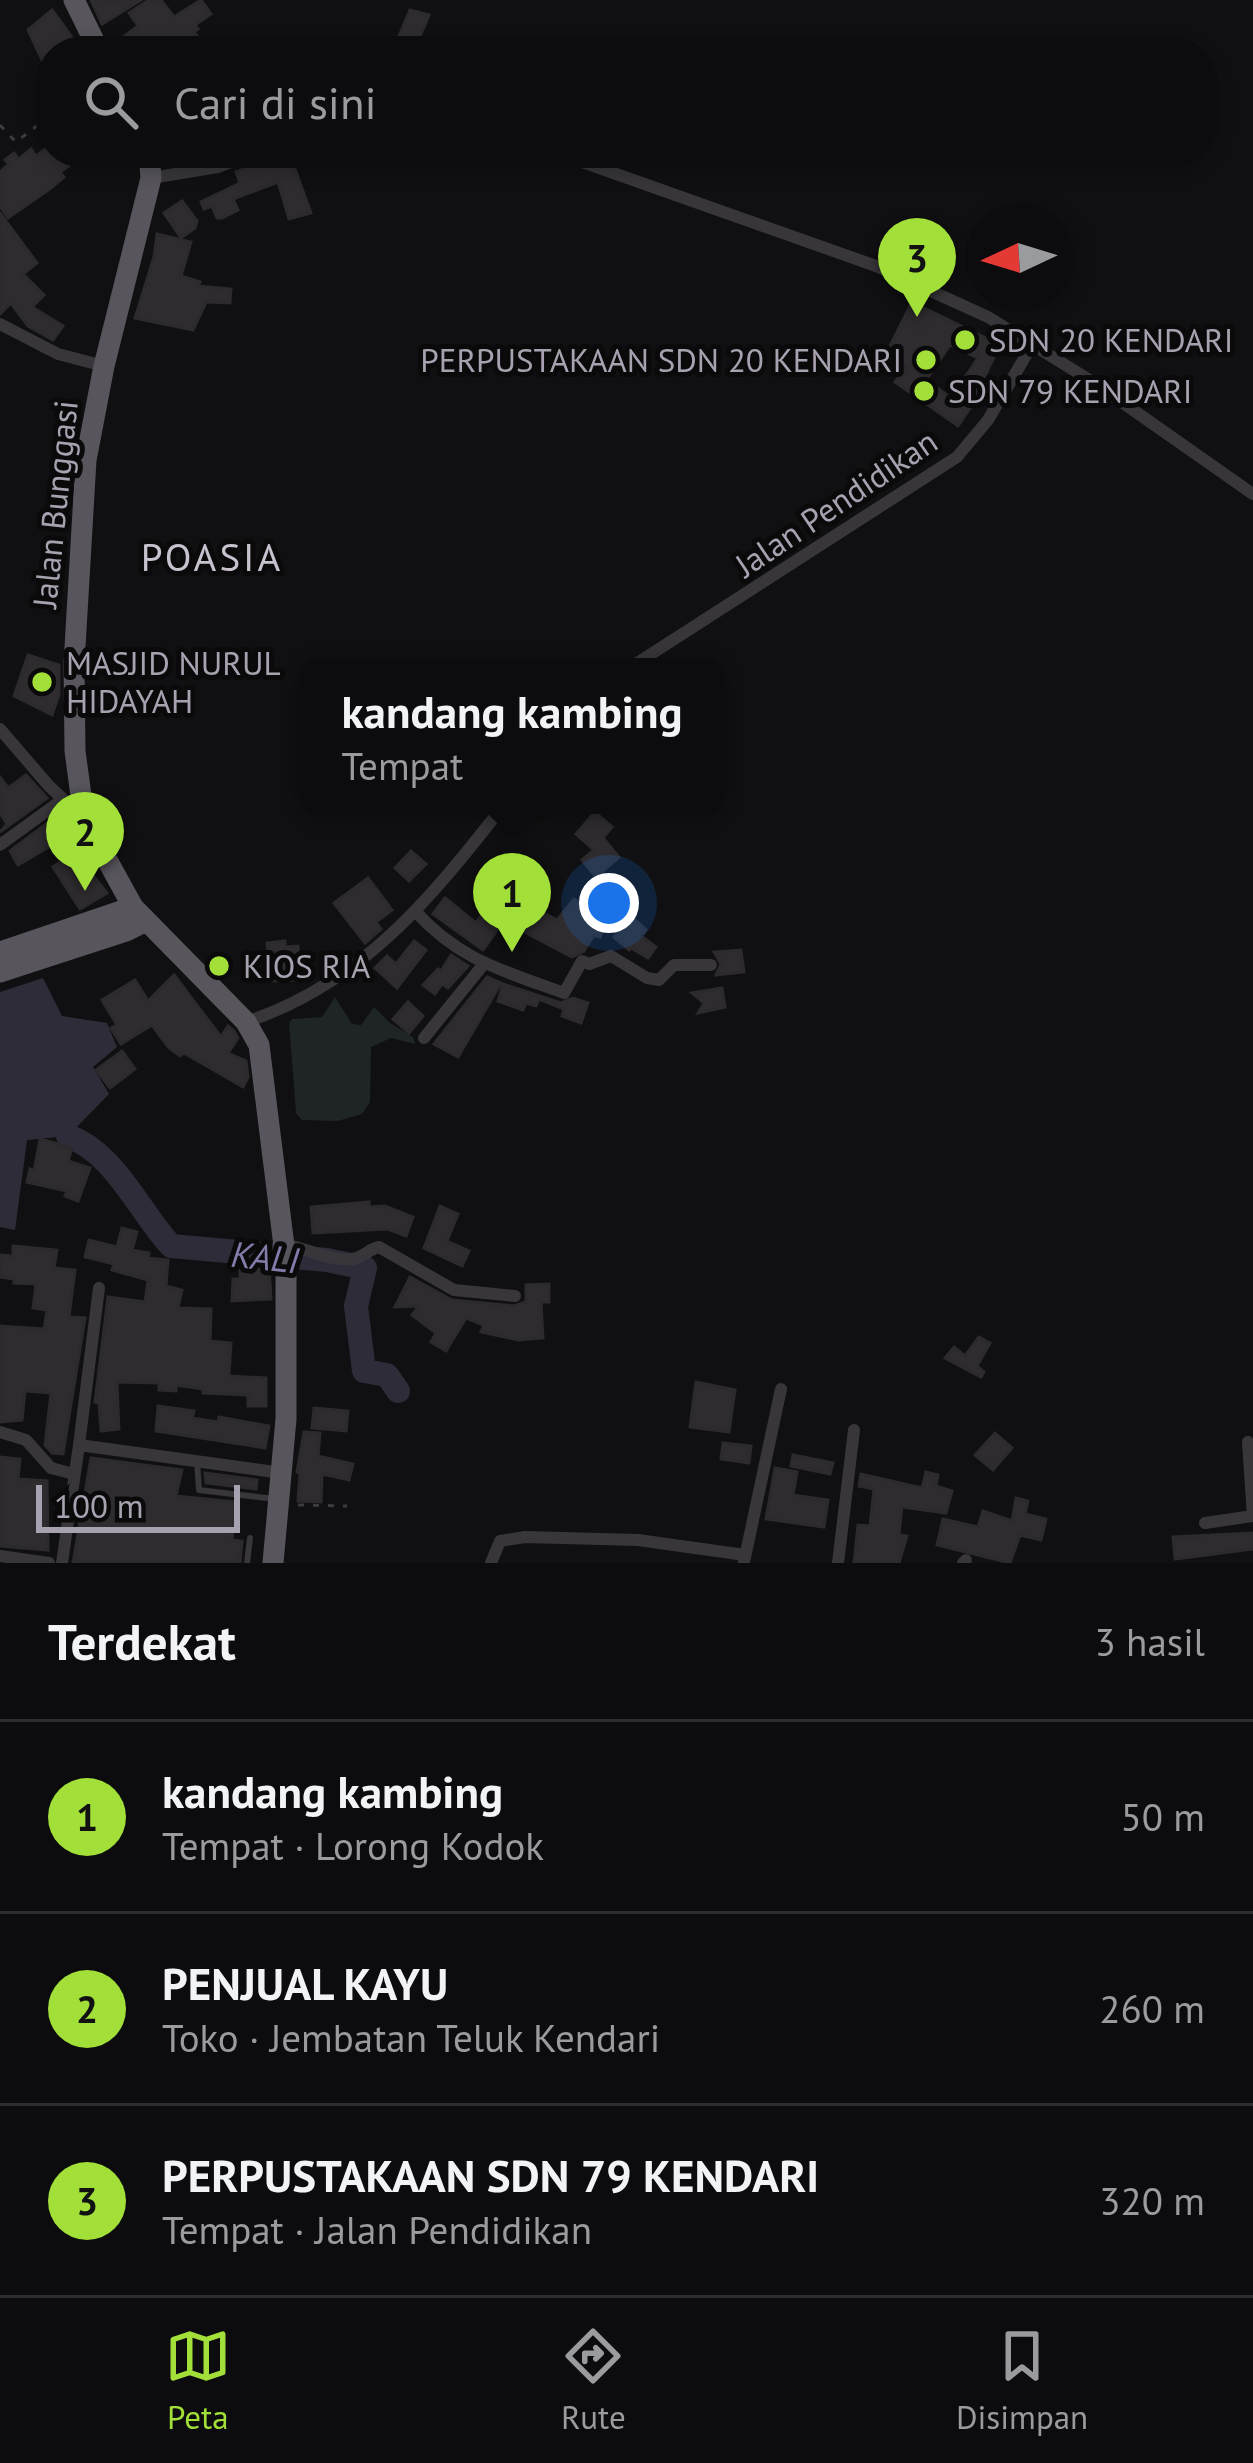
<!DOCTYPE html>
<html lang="id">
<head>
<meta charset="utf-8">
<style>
  body { margin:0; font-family:"PT Sans",sans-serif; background:#1a191b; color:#f1f3f6 }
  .compass { position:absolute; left:965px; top:204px; width:108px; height:108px; border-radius:50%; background:#0c0b0d; box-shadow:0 6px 18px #0003; rotate:266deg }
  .scale { position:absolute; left:36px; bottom:30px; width:204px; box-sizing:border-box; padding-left:12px; border:6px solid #a8a2b0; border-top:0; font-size:33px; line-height:42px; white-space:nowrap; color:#a8a2b0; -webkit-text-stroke:9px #0b0a0b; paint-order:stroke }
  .you { position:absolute; left:609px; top:903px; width:42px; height:42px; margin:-30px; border:9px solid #fff; border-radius:50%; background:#1a73e8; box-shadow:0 0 0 18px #1a73e833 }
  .badge { display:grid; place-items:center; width:78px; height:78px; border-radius:50%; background:#a2df39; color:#111; font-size:39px; font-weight:700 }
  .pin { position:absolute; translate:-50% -99px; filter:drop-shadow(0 3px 6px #0008) }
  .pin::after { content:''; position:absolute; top:63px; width:42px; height:36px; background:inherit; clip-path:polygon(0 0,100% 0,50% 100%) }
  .popup { position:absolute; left:299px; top:658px; width:426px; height:156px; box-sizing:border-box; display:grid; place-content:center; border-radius:24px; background:#0c0b0d; filter:drop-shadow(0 3px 9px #0005); font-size:39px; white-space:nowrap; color:#9a9b9d }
  .popup b { font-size:45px; color:#f1f3f6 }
  .popup::after { content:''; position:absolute; left:50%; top:100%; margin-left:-24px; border:24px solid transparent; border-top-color:#0c0b0d }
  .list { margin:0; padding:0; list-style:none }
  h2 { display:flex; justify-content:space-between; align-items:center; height:156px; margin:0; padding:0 48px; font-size:51px }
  h2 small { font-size:39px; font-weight:400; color:#9a9b9d }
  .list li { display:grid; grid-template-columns:78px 1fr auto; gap:36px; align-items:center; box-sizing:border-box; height:192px; padding:0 48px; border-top:3px solid #2c2b2e }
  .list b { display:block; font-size:45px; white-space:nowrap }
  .list p { margin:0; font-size:39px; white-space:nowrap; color:#9a9b9d }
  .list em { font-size:39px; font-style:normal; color:#9a9b9d }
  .icon { flex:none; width:66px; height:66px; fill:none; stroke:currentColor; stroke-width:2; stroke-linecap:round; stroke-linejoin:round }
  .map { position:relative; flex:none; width:1253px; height:1563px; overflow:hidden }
  .search { position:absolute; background:#0c0b0d; box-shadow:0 6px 18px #0003; left:36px; right:36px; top:36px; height:132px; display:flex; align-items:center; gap:30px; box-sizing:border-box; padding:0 42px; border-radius:48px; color:#9a9b9d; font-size:45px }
  .sheet { height:732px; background:#0c0b0d }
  nav { display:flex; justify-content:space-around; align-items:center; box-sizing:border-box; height:168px; border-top:3px solid #2c2b2e; background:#0c0b0d; font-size:33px; color:#9a9b9d }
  nav a { display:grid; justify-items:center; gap:6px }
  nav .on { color:#a2df39 }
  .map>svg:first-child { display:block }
  .green { fill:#1e2524 }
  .water { fill:#2f2c3a }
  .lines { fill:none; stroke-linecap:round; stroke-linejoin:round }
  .river { stroke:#2f2c3a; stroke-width:24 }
  .building { fill:#2f2c2f; stroke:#2c2a2c; stroke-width:3; fill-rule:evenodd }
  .path { stroke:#3d3b41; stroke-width:3; stroke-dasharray:6 9; stroke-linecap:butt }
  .service { stroke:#38363a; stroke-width:6 }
  .minor { stroke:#38363a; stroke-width:12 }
  .trunk { stroke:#58555d; stroke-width:21 }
  .poi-dot { fill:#a2df39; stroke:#0b0a0b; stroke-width:4.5 }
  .labels { text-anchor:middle; stroke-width:10; stroke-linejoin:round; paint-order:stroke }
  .poi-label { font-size:33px; fill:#a8a2b0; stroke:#0b0a0b; text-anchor:start }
  .street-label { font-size:33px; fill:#a8a2b0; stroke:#0b0a0b }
  .water-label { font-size:36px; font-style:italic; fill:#837ba9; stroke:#0b0a0b }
  .quarter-label { font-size:39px; letter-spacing:3px; fill:#c7c2cd; stroke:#0b0a0b }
</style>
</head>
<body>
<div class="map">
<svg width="1253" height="1563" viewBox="0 0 1253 1563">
  <rect width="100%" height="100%" fill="#100f11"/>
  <polygon class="green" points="335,997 352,1024 361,1025 374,1007 390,1023 413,1037 415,1044 391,1038 371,1047 370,1102 362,1114 338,1121 302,1120 296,1113 289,1023 292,1019 322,1017"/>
  <polygon class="water" points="43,978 62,1016 107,1023 117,1047 93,1067 109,1094 68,1136 27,1140 15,1230 0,1227 0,992"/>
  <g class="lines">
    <path class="river" d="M68,1136C115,1153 138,1210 171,1246L327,1260L365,1268L356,1306L364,1371L387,1375L398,1391"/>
  </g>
  <g class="building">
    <polygon points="91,0 141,0 102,24"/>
    <polygon points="149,0 161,0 174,17 201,0 211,14 195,25 198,29 194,32 209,51 188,51 183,45 174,51 120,51 114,44 138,26 129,13"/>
    <polygon points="52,10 82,51 51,51 51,79 28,30"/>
    <polygon points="410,10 429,15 418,41 397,41"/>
    <polygon points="51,145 51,153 88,153 60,172 64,177 51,188 8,218 0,206 0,172 9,164 5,160 14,153 19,159 31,149 36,156"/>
    <polygon points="291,158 311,213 289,219 278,182 233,199 238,210 222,218 217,218 212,206 204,209 201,202 240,183 236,172 261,163 262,166"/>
    <polygon points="182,201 197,221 195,228 181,238 164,213"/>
    <polygon points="0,213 37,263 23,274 44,295 32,307 63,326 53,340 28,326 11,303 0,314"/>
    <polygon points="157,234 191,242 181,276 200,282 198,286 231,289 230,303 206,302 193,330 135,318 154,257"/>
    <path d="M912,302L1000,345L983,380L987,383L958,426L895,382L907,367L885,356ZM950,345L978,358L951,398L926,380Z"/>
    <polygon points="28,655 59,665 59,695 52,715 14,696"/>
    <polygon points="26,775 47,798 0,832 7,824 0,813 0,777 8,788"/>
    <polygon points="595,812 612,827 603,838 619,857 596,877 582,860 594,850 576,834"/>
    <polygon points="60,814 73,833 18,865 10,851"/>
    <polygon points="82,847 89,858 84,864 107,893 80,909 53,867"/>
    <polygon points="411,851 426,864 409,881 395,868"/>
    <polygon points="368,878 392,910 376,922 381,929 365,943 334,903"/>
    <polygon points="445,898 476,923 485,910 503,922 483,950 433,914"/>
    <polygon points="574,899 605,918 600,937 594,935 584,951 572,957 515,927 522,901 557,920"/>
    <polygon points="632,917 646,930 641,936 656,947 648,958 631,948 629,950 614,937"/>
    <polygon points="285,941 285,947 298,946 300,980 270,981 267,943"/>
    <polygon points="414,941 426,950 397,988 375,968 387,956 396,964"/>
    <polygon points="741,950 744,972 716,975 721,964 714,952"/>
    <polygon points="451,955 468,966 448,988 442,984 435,994 423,985 438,969 441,971"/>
    <polygon points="174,975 221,1037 228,1026 234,1031 238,1038 228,1053 246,1061 248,1077 243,1087 184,1053 180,1056 169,1048 152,1025 121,1044 111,1028 117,1025 102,1000 135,980 148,1001"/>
    <polygon points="487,977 501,983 458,1057 434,1044"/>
    <polygon points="503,984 561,1003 573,998 588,1003 581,1023 562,1016 564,1009 539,999 536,1006 526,1003 523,1010 498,1001"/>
    <polygon points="722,988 725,1007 698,1013 704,1003 692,993"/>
    <polygon points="408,1002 423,1016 409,1033 393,1019"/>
    <polygon points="122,1051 135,1069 110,1088 96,1070"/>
    <polygon points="40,1139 72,1148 68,1161 90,1168 78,1201 65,1196 67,1191 27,1182 30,1169 34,1171"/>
    <polygon points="369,1202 369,1207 385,1206 413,1217 406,1236 388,1229 313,1233 311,1207"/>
    <polygon points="440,1206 458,1214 447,1241 469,1251 462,1266 424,1248"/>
    <polygon points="122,1228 137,1232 132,1250 149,1253 148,1258 168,1260 166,1286 182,1290 178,1308 211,1309 210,1341 231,1343 229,1376 266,1378 266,1406 248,1406 248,1395 203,1393 203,1389 176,1385 176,1391 159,1390 159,1383 117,1382 119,1429 101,1431 99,1403 95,1402 108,1297 145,1302 148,1280 112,1270 114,1264 85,1257 89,1240 117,1247"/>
    <polygon points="13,1246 57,1250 54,1268 75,1270 69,1317 85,1318 63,1454 52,1453 45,1445 51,1393 25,1391 22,1420 0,1422 0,1326 44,1329 47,1310 33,1308 36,1284 14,1283 14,1279 0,1277 1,1255 13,1256"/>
    <polygon points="240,1265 269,1266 271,1299 232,1301 233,1279 240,1279"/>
    <polygon points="410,1277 452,1300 514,1306 526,1302 526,1285 549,1284 549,1302 541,1302 543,1338 519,1340 481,1332 484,1325 466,1318 446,1351 431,1342 436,1333 412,1315 419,1306 395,1307 404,1289 410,1289 405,1287"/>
    <polygon points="979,1337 990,1343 977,1366 984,1372 981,1377 945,1358 954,1347 965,1356"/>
    <polygon points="696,1382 735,1390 729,1432 690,1427"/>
    <polygon points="158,1406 194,1411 192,1418 218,1422 219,1417 269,1426 265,1448 156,1431"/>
    <polygon points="314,1408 348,1411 346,1431 312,1428"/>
    <polygon points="304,1432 320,1433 318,1456 353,1464 349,1480 322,1474 321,1502 298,1501 300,1473 297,1472"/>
    <polygon points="995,1433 1012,1448 993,1470 975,1455"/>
    <polygon points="723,1443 751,1446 749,1463 721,1459"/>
    <polygon points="793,1455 833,1463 830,1474 791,1466"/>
    <polygon points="0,1457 20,1459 18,1479 47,1481 48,1550 0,1546"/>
    <polygon points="91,1458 182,1470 176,1496 236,1502 232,1540 242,1541 240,1563 73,1563"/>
    <polygon points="775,1468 797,1472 793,1495 828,1500 824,1527 766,1519"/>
    <polygon points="926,1472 938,1475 936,1486 952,1491 946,1513 902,1507 899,1535 907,1536 899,1563 854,1563 858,1525 870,1526 874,1489 859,1486 861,1474 922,1488"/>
    <polygon points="205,1473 257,1480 256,1489 206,1483"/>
    <polygon points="1016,1498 1028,1501 1025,1514 1046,1519 1041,1540 1020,1535 1010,1563 937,1545 943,1519 978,1527 983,1511 1012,1521"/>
    <polygon points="1253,1533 1253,1549 1175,1559 1173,1537"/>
  </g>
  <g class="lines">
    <g class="path">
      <polyline points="0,125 16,142 51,115"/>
      <polyline points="298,1505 347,1506"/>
    </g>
    <g class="service">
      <polyline points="197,1461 199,1490 275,1499"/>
      <polyline points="247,1563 250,1538"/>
    </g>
    <g class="minor">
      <polyline points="557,153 876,266 988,317 1096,384 1253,494"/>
      <polyline points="151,178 218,167 255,153"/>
      <polyline points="0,324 58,354 104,366"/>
      <polyline points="631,667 957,457 988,420 1032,345"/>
      <polyline points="0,729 49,786 81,816"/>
      <polyline points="0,845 62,800"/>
      <path d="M415,911C459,960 504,971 564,993L582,961L589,964L611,956L647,978L659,980L674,965H711"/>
      <path d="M246,1022C363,983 430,899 504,805"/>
      <polyline points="424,1038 483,965"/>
      <path d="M285,1245C307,1247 327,1262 353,1259C363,1257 369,1249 379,1247L454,1290L515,1296"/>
      <polyline points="0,1432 26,1440 51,1468 74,1474"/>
      <polyline points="79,1445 99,1288"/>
      <polyline points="1205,1523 1253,1516 1248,1442"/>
      <polyline points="0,1556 49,1563"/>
      <polyline points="744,1562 781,1389"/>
      <polyline points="62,1563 79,1445 282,1473"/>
      <polyline points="491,1563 500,1541 525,1537 638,1540 745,1555"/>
      <polyline points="838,1563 854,1430"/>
      <polyline points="963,1563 966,1560"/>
    </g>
    <g class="trunk">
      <polyline points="74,0 99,51"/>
      <polyline points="149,153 151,178 104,366 86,460 74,664 75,751 84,818 133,907 246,1022 259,1045 286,1262 286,1419 273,1563"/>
      <polyline points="0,952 133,907"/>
      <polyline points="0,972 126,931 146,921"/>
    </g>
  </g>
  <g class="poi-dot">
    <circle cx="965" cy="340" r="12"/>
    <circle cx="926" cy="360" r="12"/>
    <circle cx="924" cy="391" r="12"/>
    <circle cx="42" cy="682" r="12"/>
    <circle cx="219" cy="966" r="12"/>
  </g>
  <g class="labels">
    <g class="poi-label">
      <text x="989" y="352">SDN 20 KENDARI</text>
      <text x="902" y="372" text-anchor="end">PERPUSTAKAAN SDN 20 KENDARI</text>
      <text x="948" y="403">SDN 79 KENDARI</text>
      <text x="66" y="675">MASJID NURUL<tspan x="66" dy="38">HIDAYAH</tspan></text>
      <text x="243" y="978">KIOS RIA</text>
    </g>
    <g class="street-label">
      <text transform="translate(836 503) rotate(-34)" y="12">Jalan Pendidikan</text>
      <text transform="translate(55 504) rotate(-84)" y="12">Jalan Bunggasi</text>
    </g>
    <g class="water-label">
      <text transform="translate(265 1257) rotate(6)" y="13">KALI</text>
    </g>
    <g class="quarter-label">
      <text x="212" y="571">POASIA</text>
    </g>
  </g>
</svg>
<svg class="compass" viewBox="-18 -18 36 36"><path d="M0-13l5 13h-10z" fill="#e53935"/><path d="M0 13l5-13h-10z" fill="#9a9b9d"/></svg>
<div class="scale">100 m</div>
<div class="you"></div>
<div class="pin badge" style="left:512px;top:952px">1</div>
<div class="popup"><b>kandang kambing</b>Tempat</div>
<div class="pin badge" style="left:85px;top:891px">2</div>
<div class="pin badge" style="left:917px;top:317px">3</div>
<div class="search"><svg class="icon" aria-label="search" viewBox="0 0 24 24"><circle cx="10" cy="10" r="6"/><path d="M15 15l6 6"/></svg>Cari di sini</div>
</div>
<section class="sheet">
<h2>Terdekat<small>3 hasil</small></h2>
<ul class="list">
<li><span class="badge">1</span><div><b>kandang kambing</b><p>Tempat · Lorong Kodok</p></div><em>50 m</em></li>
<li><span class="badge">2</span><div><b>PENJUAL KAYU</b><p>Toko · Jembatan Teluk Kendari</p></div><em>260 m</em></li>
<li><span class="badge">3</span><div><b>PERPUSTAKAAN SDN 79 KENDARI</b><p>Tempat · Jalan Pendidikan</p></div><em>320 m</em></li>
</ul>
</section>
<nav>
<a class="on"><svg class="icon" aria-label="map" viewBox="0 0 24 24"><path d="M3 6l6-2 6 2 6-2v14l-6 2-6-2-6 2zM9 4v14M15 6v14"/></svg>Peta</a>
<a><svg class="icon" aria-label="directions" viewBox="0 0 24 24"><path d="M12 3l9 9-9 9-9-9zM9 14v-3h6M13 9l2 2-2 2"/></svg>Rute</a>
<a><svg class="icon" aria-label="saved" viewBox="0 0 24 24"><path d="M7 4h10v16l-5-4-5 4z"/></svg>Disimpan</a>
</nav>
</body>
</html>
